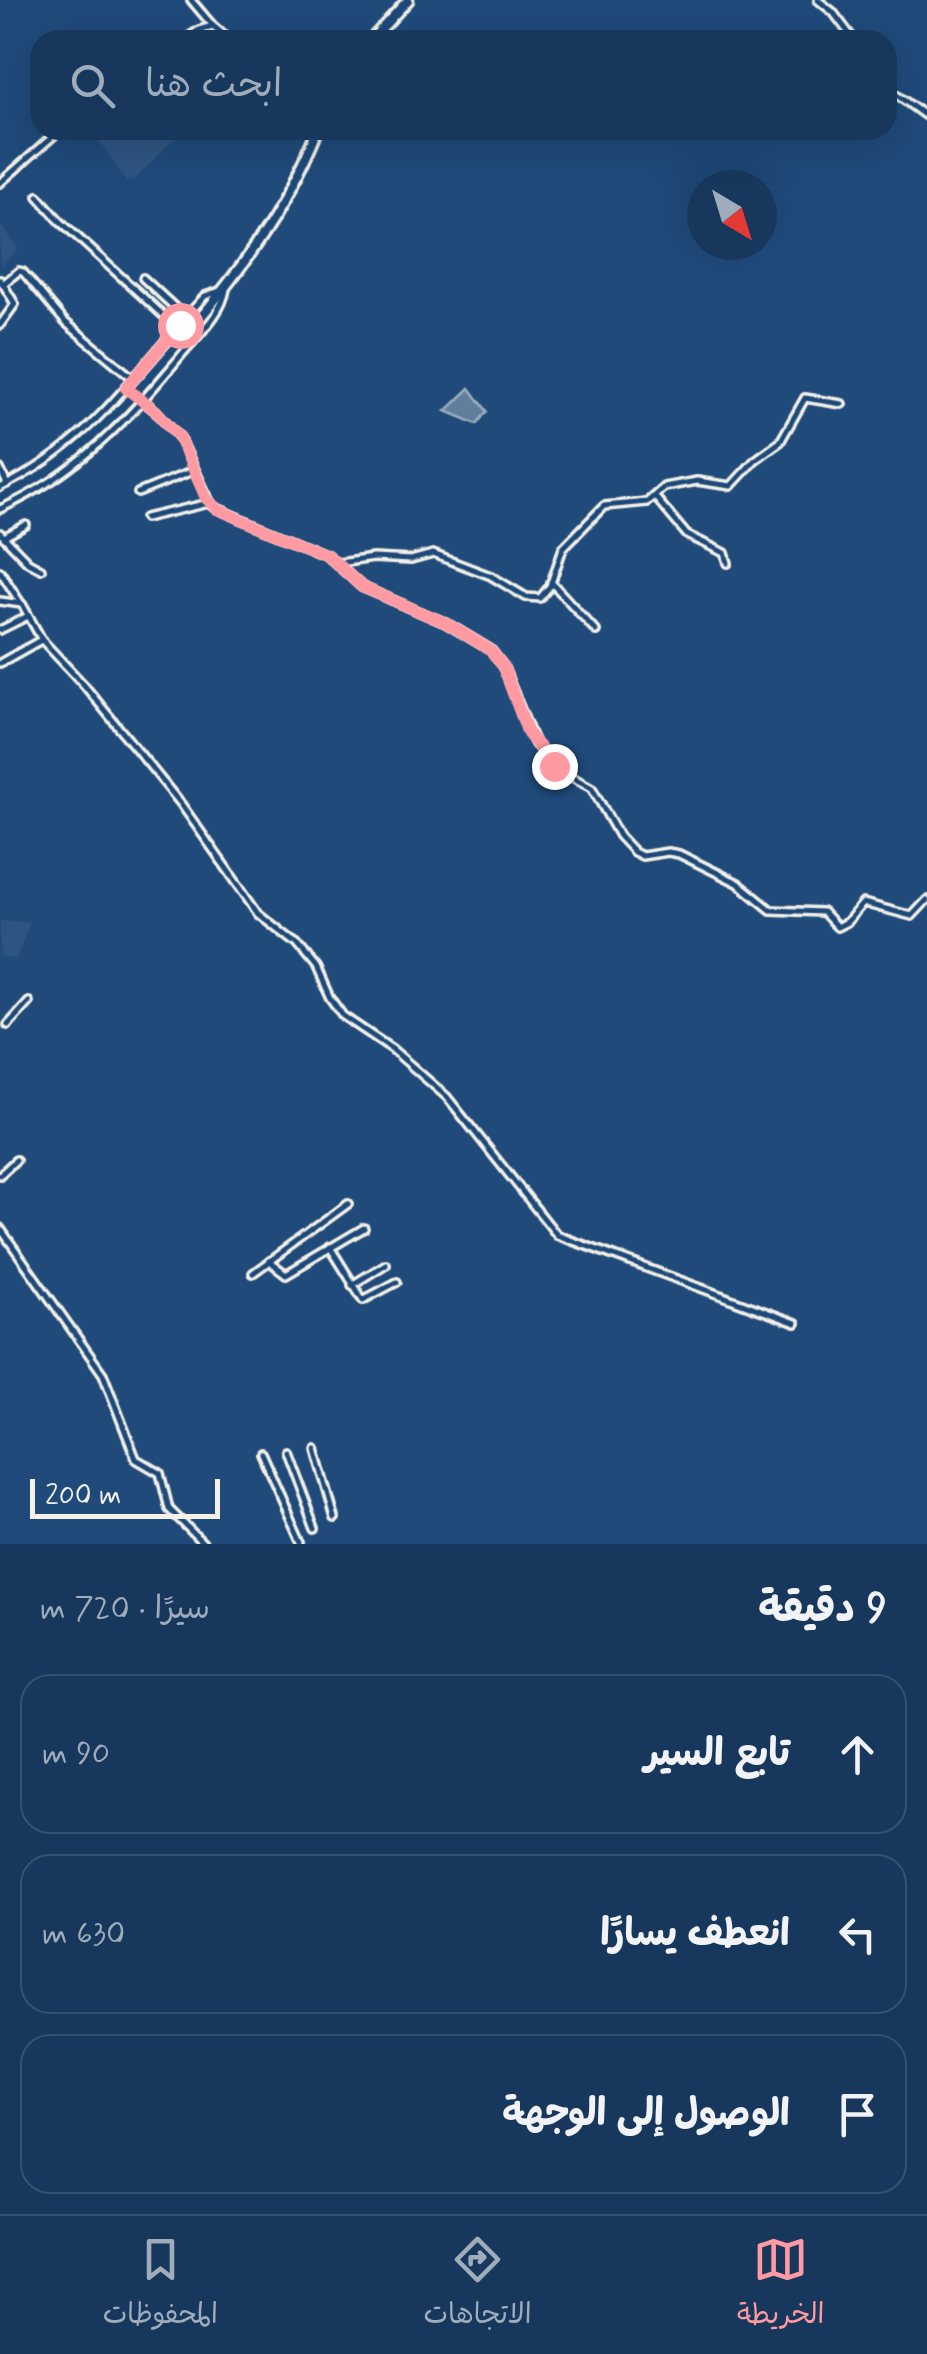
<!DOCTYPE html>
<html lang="ar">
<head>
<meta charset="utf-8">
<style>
  body { margin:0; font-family:Mynerve,"Playpen Sans Arabic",sans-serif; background:#244365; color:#f1f3f6; direction:rtl }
  .compass { position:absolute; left:687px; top:170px; width:90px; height:90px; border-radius:50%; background:#17385c; box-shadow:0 10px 40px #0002; rotate:142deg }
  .scale { position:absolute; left:30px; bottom:25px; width:190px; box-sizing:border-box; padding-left:10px; border:5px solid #f4f1e8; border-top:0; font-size:28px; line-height:35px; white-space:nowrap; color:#f4f1e8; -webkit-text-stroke:8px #1f4a7a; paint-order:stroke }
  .stop { position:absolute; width:30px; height:30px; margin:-22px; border:8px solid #ff9aa2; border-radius:50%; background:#fff }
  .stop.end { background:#ff9aa2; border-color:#fff; box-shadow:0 2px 10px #0008 }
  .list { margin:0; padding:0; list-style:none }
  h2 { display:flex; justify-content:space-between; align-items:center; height:130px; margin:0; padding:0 40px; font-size:42px }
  h2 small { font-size:32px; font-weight:400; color:#9eacbb }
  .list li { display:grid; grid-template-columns:65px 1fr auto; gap:30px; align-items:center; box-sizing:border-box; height:160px; margin:0 20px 20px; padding:0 20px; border:2px solid #365272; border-radius:30px }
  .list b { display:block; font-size:38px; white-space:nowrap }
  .list em { font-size:32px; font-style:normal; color:#9eacbb }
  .icon { flex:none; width:55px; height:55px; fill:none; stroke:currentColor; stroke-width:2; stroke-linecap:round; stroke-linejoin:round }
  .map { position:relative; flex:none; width:927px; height:1544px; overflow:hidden; direction:ltr }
  .search { position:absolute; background:#17385c; box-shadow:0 10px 40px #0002; left:30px; right:30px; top:30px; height:110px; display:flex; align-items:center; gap:25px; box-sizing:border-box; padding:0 35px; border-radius:30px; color:#9eacbb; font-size:38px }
  .sheet { height:670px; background:#17385c }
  nav { display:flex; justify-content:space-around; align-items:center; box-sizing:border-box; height:140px; border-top:2px solid #365272; background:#17385c; font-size:28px; color:#9eacbb }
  nav a { display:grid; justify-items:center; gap:5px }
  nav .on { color:#ff9aa2 }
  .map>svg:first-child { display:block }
  .built { fill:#2d5581 }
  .water { fill:#627e9d; stroke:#9cacbb; stroke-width:2.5 }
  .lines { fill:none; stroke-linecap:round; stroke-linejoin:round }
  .minor-casing { stroke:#f4f1e8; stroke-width:12 }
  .secondary-casing { stroke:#f4f1e8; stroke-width:15 }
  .minor { stroke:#1f4a7a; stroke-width:5 }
  .secondary { stroke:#1f4a7a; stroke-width:8 }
  .route { stroke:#ff9aa2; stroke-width:12 }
</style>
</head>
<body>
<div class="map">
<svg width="927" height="1544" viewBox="0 0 927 1544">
  <rect width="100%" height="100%" fill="#1f4a7a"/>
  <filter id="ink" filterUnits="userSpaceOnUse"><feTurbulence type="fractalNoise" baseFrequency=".01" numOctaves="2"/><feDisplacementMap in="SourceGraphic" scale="20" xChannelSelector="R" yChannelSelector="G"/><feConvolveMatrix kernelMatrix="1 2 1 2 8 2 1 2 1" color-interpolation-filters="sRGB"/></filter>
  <g filter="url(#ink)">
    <g class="built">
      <polygon points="97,130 182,130 135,180 126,182 94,132"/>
      <polygon points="0,225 19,249 0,266"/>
      <polygon points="0,921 30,922 16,960 0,956"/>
    </g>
    <polygon class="water" points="470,388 487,411 477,424 446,411"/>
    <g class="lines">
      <defs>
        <g id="minor">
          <polyline points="191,0 213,26"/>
          <polyline points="818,0 833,12 854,40"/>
          <polyline points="184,40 199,30 213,26 230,40"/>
          <polyline points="887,88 927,117"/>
          <polyline points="0,183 60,130"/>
          <polyline points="38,196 60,221 177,328"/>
          <polyline points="143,278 186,318"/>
          <polyline points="0,280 3,284 19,271 23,272 65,322 134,379"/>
          <polyline points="0,325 15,304 3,284"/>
          <polyline points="126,387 156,411 180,438 212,506 327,555 362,587 446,623 491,650 503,666 535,744 561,771 592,788 619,836 634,852 642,856 668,852 679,854 738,883 771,910 823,912 837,927 847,922 863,903 912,916 927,900"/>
          <polyline points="0,469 7,484"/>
          <path d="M0,488C96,442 135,370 205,296L226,289C222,314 199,334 183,353C130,418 78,474 0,509"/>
          <polyline points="138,493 195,470"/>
          <polyline points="655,497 687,535 725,553 728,563"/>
          <polyline points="145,518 209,503"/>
          <polyline points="0,533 28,562 41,569"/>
          <polyline points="4,537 26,525"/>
          <polyline points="339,563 373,558 411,560 433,554 491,576 526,597 540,598 550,586 563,548 604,506 647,502 664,487 697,481 731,486 755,460 780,442 805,398 842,404"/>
          <polyline points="0,571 20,602"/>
          <polyline points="551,582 596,631"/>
          <polyline points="0,601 22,604 42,640 84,685 181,804 258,913 297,944 316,967 330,998 343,1016 392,1049 447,1097 557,1235 796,1323"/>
          <polyline points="0,630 28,616"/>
          <polyline points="0,663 41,640"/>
          <polyline points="8,1025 29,1002"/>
          <polyline points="0,1175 16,1160"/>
          <polyline points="0,1228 103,1374 136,1459 160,1473 169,1509 204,1544"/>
          <polyline points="330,1247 363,1300 397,1282"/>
          <polyline points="269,1261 286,1274 364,1228"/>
          <polyline points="253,1273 348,1204"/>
          <polyline points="352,1285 386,1264"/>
          <polyline points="315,1448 335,1518"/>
          <polyline points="286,1451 315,1528"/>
          <polyline points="261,1453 301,1542"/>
        </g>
        <g id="secondary">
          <polyline points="371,40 408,0"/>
          <path d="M0,498C73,466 121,410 172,351C234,280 282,218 318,130"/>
        </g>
      </defs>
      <use href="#minor" class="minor-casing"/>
      <use href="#secondary" class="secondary-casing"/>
      <use href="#minor" class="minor"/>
      <use href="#secondary" class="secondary"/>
    </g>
  </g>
  <g class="lines" filter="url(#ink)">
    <polyline class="route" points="180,325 126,388 156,411 180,438 206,498 217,509 327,555 362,587 446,623 490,650 503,666 528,734 554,766"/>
  </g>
</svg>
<svg class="compass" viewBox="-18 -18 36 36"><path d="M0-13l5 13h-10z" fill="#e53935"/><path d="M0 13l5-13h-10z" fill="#9eacbb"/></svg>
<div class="scale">200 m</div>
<div class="stop" style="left:180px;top:325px"></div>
<div class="stop end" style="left:554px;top:766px"></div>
<div class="search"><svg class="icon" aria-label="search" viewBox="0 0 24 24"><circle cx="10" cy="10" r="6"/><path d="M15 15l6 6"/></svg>ابحث هنا</div>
</div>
<section class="sheet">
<h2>9 دقيقة<small>سيرًا · 720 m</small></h2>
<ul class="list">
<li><svg class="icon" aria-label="ahead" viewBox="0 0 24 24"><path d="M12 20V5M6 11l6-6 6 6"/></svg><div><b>تابع السير</b></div><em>90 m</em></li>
<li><svg class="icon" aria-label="left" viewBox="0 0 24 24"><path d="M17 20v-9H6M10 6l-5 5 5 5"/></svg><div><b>انعطف يسارًا</b></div><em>630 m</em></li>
<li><svg class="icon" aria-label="arrive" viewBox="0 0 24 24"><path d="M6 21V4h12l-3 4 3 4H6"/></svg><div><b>الوصول إلى الوجهة</b></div></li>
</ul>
</section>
<nav>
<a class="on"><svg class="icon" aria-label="map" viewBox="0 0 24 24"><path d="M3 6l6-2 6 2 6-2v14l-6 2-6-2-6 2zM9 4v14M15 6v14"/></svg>الخريطة</a>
<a><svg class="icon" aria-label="directions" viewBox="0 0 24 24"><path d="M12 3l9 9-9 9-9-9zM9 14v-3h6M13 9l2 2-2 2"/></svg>الاتجاهات</a>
<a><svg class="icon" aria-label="saved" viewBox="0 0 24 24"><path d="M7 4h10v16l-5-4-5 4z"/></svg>المحفوظات</a>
</nav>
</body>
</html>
